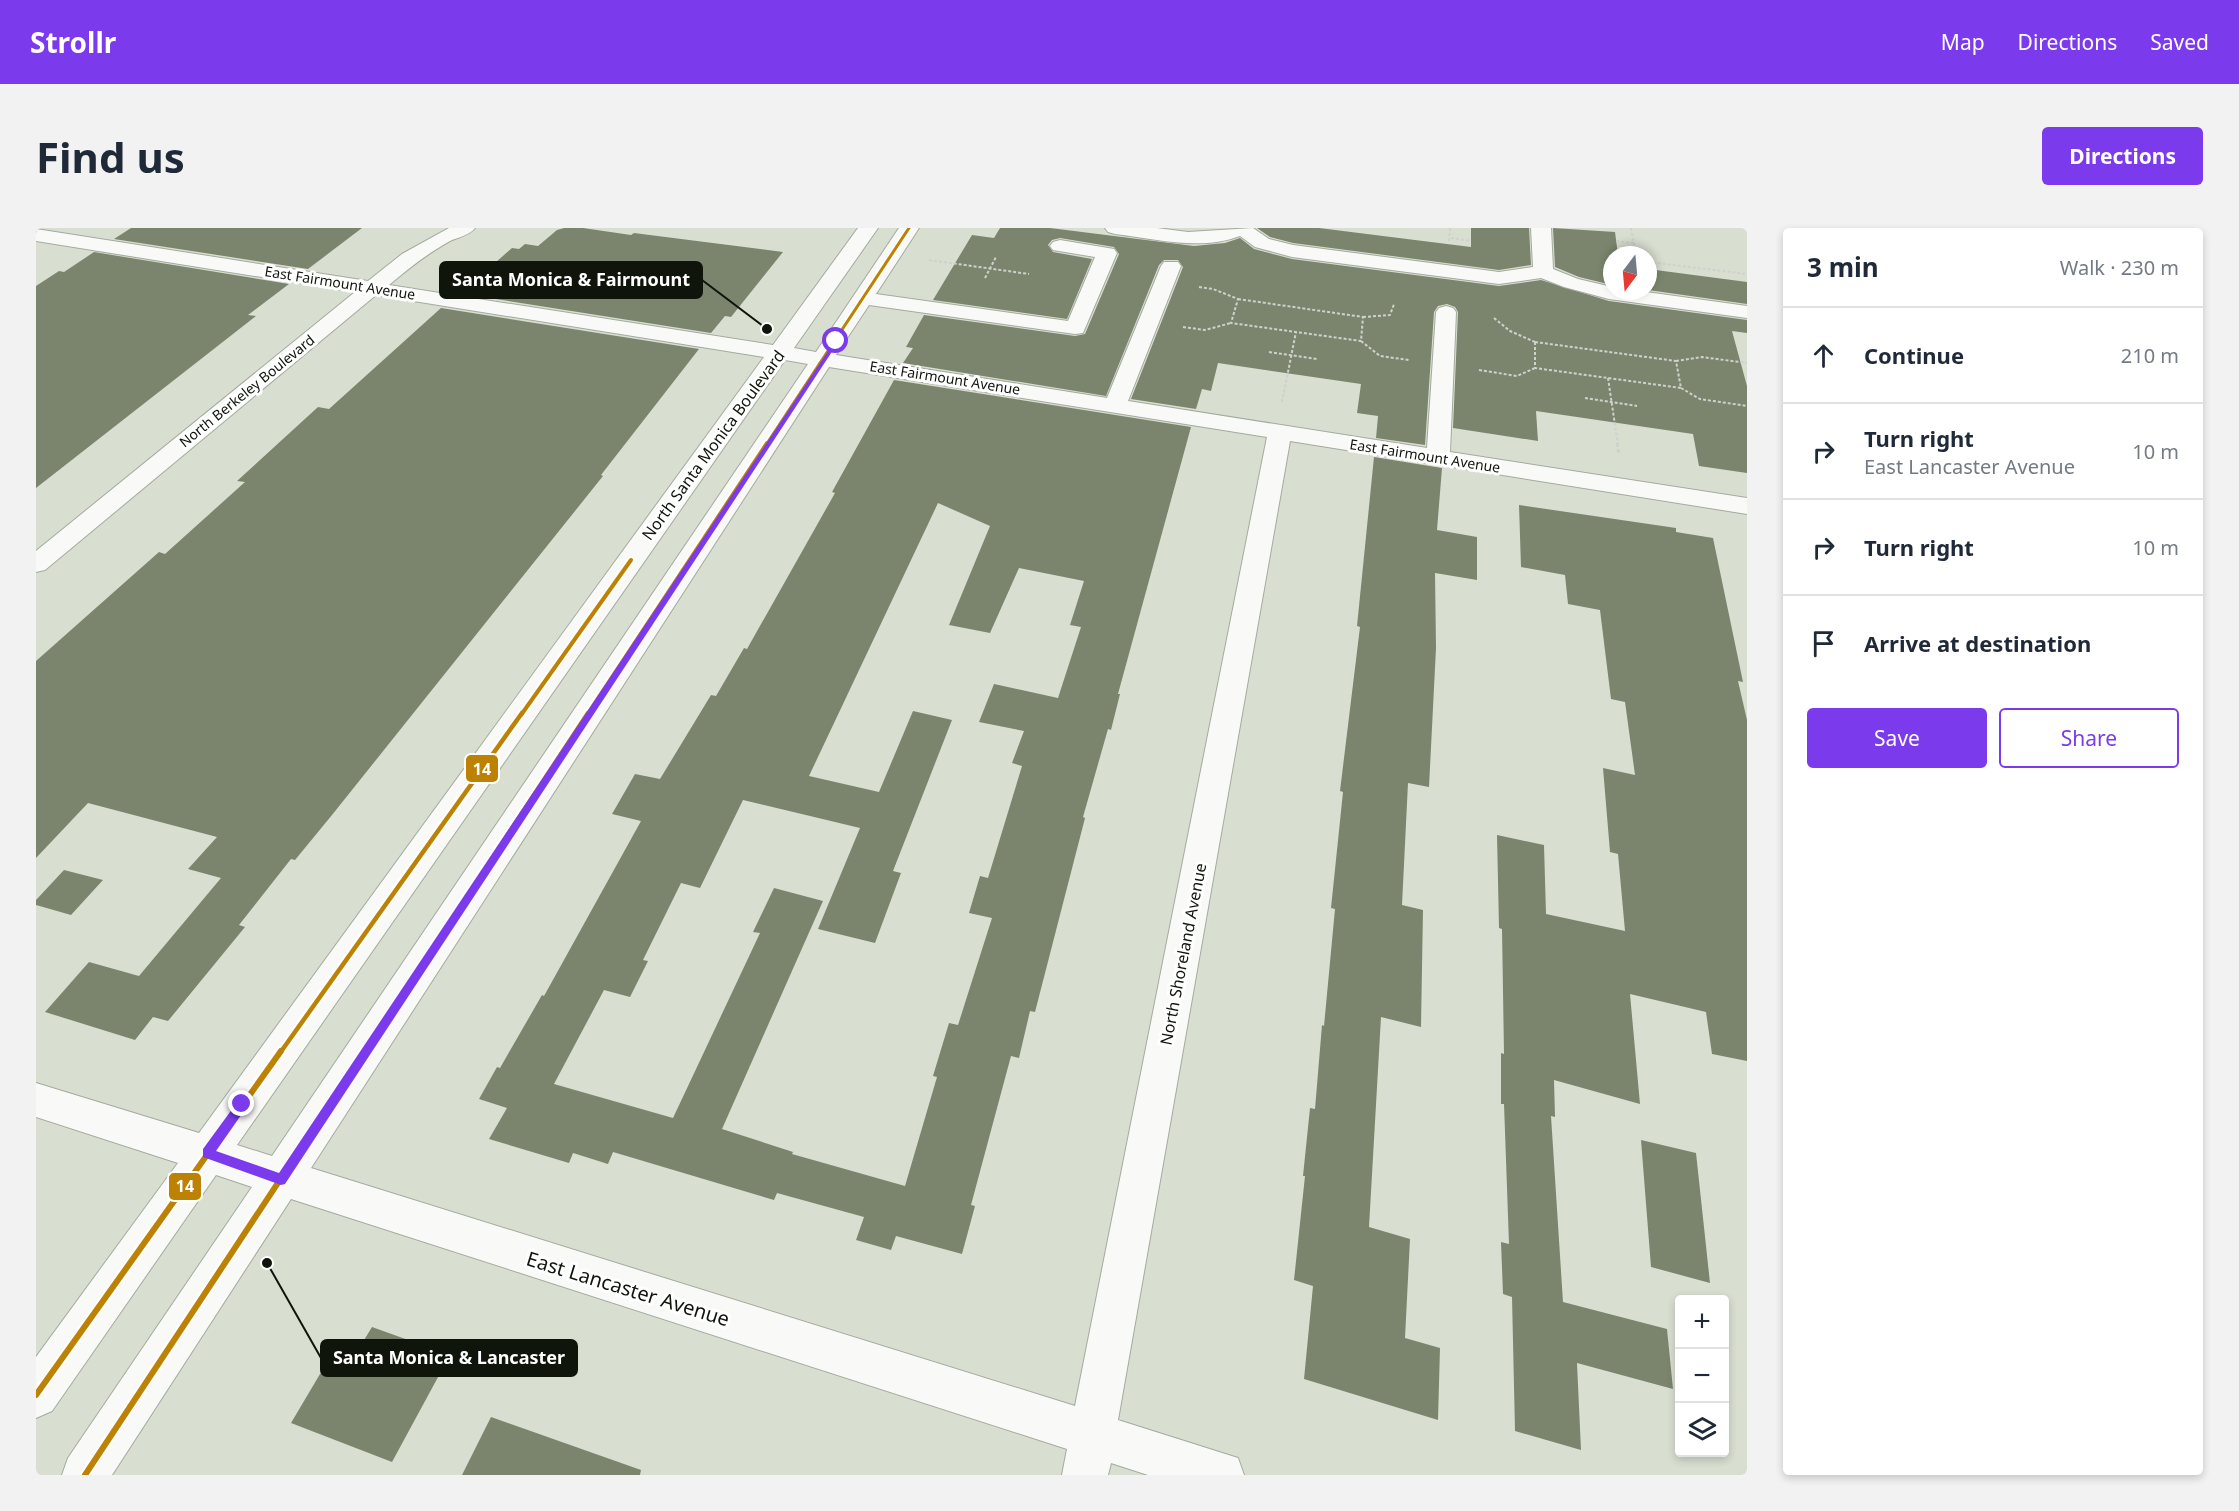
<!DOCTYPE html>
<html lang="en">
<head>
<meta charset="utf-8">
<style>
  body { margin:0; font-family:"Noto Sans",sans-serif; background:#f2f2f3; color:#1f2937 }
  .controls { position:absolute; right:18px; bottom:18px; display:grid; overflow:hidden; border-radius:6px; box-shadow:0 3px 9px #0003 }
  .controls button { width:54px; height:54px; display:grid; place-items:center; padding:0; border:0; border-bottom:2px solid #e0e1e3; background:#fff; color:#1f2937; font:30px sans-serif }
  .compass { position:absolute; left:1567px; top:18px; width:54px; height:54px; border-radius:50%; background:#fff; box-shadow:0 3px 9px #0003; rotate:196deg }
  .stop { position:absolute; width:18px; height:18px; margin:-14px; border:4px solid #7c3aed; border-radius:50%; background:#fff }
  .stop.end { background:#7c3aed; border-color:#fff; box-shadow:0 2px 6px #0008 }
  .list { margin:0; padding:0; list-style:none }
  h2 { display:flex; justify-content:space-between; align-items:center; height:78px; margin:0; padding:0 24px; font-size:26px }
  h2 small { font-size:20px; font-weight:400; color:#747a83 }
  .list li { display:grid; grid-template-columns:39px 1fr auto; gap:18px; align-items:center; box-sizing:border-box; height:96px; padding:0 24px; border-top:2px solid #e0e1e3 }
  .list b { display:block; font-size:22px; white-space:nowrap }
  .list p { margin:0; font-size:20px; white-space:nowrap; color:#747a83 }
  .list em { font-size:20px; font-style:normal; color:#747a83 }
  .actions { display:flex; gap:12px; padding:18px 24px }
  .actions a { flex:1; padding:14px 0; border:2px solid #7c3aed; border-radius:6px; text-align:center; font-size:21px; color:#7c3aed }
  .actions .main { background:#7c3aed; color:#fff }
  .icon { flex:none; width:33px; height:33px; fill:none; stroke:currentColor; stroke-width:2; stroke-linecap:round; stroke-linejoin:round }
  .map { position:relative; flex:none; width:1711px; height:1247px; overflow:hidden; border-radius:6px }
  header { display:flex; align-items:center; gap:36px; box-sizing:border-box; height:84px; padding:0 30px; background:#7c3aed; color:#fff }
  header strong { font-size:28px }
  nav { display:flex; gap:33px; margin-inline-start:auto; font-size:21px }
  .intro { display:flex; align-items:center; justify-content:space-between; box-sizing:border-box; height:144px; padding:0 36px }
  h1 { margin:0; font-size:42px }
  .button { padding:15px 27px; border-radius:6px; background:#7c3aed; color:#fff; font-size:21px; font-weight:700 }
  main { display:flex; gap:36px; padding:0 36px }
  aside { flex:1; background:#fff; border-radius:6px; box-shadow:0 3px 9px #0003 }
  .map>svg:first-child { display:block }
  .building { fill:#7b856d; fill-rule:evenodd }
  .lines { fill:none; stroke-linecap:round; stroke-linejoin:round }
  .minor-casing { stroke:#a4aa9f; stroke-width:2 }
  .path-far1 { stroke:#cfd1cd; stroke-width:2; stroke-dasharray:3 2; stroke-linecap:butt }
  .path { stroke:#cfd1cd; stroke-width:3; stroke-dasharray:4 2; stroke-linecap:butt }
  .minor { fill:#f9faf8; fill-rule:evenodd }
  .bus-1-far3-casing { stroke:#fff; stroke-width:6 }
  .bus-1-far2-casing { stroke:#fff; stroke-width:8 }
  .bus-1-far1-casing { stroke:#fff; stroke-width:9 }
  .bus-1-casing { stroke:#fff; stroke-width:10 }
  .bus-1-far3 { stroke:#bd8203; stroke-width:3 }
  .bus-1-far2 { stroke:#bd8203; stroke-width:4 }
  .bus-1-far1 { stroke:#bd8203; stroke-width:4.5 }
  .bus-1 { stroke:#bd8203; stroke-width:6 }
  .route { fill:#7c3aed }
  .labels { text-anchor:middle; stroke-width:6; stroke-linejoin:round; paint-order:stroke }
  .far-street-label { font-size:14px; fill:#10150c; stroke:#fff }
  .street-label { font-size:16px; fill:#10150c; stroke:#fff }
  .near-street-label { font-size:20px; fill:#10150c; stroke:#fff }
  .leader { fill:none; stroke:#10150c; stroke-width:2 }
  .callout-dot { fill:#10150c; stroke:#fff; stroke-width:2 }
  .callout { fill:#10150c; stroke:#10150c; stroke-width:2 }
  .callout-label { font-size:18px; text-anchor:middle; font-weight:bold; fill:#fff }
  .line-badge { stroke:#fff; stroke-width:2 }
  .badge-label { font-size:16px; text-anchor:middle; font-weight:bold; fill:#fff }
</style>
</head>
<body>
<header>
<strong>Strollr</strong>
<nav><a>Map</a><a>Directions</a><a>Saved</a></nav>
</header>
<div class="intro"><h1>Find us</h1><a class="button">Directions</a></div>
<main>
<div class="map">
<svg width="1711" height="1247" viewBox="0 0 1711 1247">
  <rect width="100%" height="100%" fill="#d8dfd1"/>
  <g class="building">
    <polygon points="95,0 326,0 272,41 78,11"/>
    <polygon points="528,0 547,0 595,7 598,5 747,24 695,89 689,88 675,105 421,65 456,34 460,34 476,20 483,21 489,16 502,18 521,2"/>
    <polygon points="964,0 1014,0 1158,18 1189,15 1204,10 1218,21 1256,31 1463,58 1505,52 1573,73 1711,92 1711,105 1696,103 1711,158 1711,245 1663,238 1657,206 1500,183 1502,213 1417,200 1422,84 1419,79 1411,76 1402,78 1398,84 1389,217 1340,210 1342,188 1321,185 1325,156 1182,135 1175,163 1166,161 1160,181 1095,171 1147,39 1142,32 1128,32 1123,37 1070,168 867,135 877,120 870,119 888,87 1039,108 1049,106 1083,26 1078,19 1024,10 1016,12 1012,17 1017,24 1056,31 1031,91 897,72 936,7 958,10"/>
    <polygon points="1221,0 1283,0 1435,19 1435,0 1493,0 1495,37 1463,42 1257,15 1234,9"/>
    <polygon points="1517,0 1579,4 1582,27 1576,27 1576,57 1543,49 1519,39"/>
    <polygon points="58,24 253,56 212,87 220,88 0,260 0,58 23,43 28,44"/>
    <polygon points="1612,41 1711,54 1711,76 1612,62"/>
    <polygon points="405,80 663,121 565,247 567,248 296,587 259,632 255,631 203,697 209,699 132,793 117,789 99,812 9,784 53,734 103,748 185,650 152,641 181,609 52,575 0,630 0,433 123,324 129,326 209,254 201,253 282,179 293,181"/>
    <path d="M858,152L1155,199L1082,466H1084L1075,502L1072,501L1047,589L1049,590L999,784L994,783L983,830L975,828L935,977L939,978L926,1026L860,1008L855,1022L820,1012L828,989L741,965L738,972L577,924L572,936L537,925L533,935L453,911L471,880L443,871L461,839L464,840L506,767L508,768L605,593L576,586L599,546L624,551L675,467L680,468L708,420L711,421L799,265L796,264ZM902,275L954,298L913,397L954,405L983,340L1048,353L1034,397L1045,399L1022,470L958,456L943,494L988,503L976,535L986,538L952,650L944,648L933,685L956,690L922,797L913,795L897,848L901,849L869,958L756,926L757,924L686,901L787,673L738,660L717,704L724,705L637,890L518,856L568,762L594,769L612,733L607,732L645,655L664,660L707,572L824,600L782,701L839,715L865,645L857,643L916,492L877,483L843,564L773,548Z"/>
    <polygon points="1338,229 1406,240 1401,302 1441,309 1441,352 1399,345 1400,420 1393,559 1372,555 1366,677 1387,682 1385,799 1345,789 1333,999 1374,1011 1369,1110 1404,1120 1402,1192 1268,1151 1277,1058 1258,1052 1269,948 1267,948 1274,880 1279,881 1286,797 1288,798 1299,681 1295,680 1307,564 1304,563 1324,399 1321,398"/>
    <polygon points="1483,277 1640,300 1640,304 1677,310 1707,454 1702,453 1711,492 1711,833 1676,826 1670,784 1594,766 1604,876 1518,852 1519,889 1515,888 1527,1074 1631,1101 1637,1161 1541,1135 1545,1222 1479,1203 1476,1069 1467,1066 1465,1014 1473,1016 1468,876 1465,876 1465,825 1468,826 1466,701 1463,700 1461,607 1508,617 1510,686 1589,703 1582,626 1574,624 1567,540 1599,547 1589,474 1575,471 1564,382 1532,376 1529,347 1485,339"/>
    <polygon points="28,642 67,652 35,687 0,677 0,672"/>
    <polygon points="1605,912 1660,925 1674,1055 1615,1039"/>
    <polygon points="336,1099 414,1127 356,1234 255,1195 284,1146 314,1135"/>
    <polygon points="455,1189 605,1242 604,1247 426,1247"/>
  </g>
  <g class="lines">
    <defs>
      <g id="minor">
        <path d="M413,0H439C433,8 422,9 414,13C392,25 372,41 353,57L737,117L822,0H842L758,120L780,124L863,0H883L840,66L1032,93L1059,29L1017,22L1014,18L1017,14L1024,12L1078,21L1081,25L1047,105L1039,106L833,77L800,127L1071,170L1125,38L1128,34H1142L1145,38L1092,173L1391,220L1400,84L1403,80L1410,78L1417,80L1420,84L1414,224L1711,270V286L1254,213L1082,1192L1202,1230L1208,1247H1112L1075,1235L1072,1247H1026L1031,1221L255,971L76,1247H26L32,1230L216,959L180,947L16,1183L0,1190V1129L142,935L0,889V855L163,905L728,129L340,67L9,342L0,344V323L319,64L0,13V1L332,53L366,26ZM749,132L772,136L236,928L201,917ZM793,139L1231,209L1039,1178L275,940Z"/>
        <path d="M1069,0H1121L1152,4L1217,0L1233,11L1257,17L1463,44L1497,39L1495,0H1515L1517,41L1542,51L1576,59V63H1603L1711,78V90L1573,71L1528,59L1505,50L1463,56L1256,29L1219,19L1204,8C1164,23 1120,11 1079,6L1072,4Z"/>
      </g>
    </defs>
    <use href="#minor" class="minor-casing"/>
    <g class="path-far1">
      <polyline points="1595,0 1600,27"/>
      <polyline points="1415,10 1435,13"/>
      <polyline points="1413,13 1414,0"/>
      <polyline points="1580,13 1598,15"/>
      <polyline points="893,32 993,46"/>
      <polyline points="1612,34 1711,46"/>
      <polyline points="949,50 960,29"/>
      <polyline points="1163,59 1177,61 1202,71"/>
      <polygon points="1202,71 1327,89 1325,113 1195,95"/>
      <polyline points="1327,89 1354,87 1358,76"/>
      <polyline points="1458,90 1474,103 1499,114"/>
      <polyline points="1147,99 1169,102 1195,95"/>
      <polyline points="1325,113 1344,128 1373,132"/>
      <polygon points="1499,114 1640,133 1645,160 1499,140"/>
      <polyline points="1233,124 1281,131"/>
      <polyline points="1640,133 1666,129 1711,135"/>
      <polyline points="1443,142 1481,148 1499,140"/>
      <polyline points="1572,150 1582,217"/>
      <polyline points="1645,160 1664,171 1711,178"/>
      <polyline points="1549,170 1601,178"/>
      <polyline points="1246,174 1260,104"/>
    </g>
    <polyline class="path" points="1581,215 1583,227"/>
    <use href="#minor" class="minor"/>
    <defs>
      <polyline id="bus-1-far3" points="730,217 873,0"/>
      <g id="bus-1-far2">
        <polyline points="485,487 595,332"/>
        <polyline points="551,487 731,215"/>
      </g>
      <g id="bus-1-far1">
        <polyline points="244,825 486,485"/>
        <polyline points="328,825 552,485"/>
      </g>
      <g id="bus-1">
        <polyline points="0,1167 245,823"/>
        <polyline points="49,1247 329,823"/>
      </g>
    </defs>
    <use href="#bus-1-far3" class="bus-1-far3-casing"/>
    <use href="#bus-1-far2" class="bus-1-far2-casing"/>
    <use href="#bus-1-far1" class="bus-1-far1-casing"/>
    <use href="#bus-1" class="bus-1-casing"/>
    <use href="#bus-1-far3" class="bus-1-far3"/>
    <use href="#bus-1-far2" class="bus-1-far2"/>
    <use href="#bus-1-far1" class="bus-1-far1"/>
    <use href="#bus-1" class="bus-1"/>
  </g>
  <polygon class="route" points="800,111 803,113 249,956 245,957 167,929 167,921 202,873 206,871 210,873 210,880 180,923 243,945"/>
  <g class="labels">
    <g class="far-street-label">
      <text transform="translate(304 55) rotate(9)" y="5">East Fairmount Avenue</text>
      <text transform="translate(909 150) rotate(9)" y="5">East Fairmount Avenue</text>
      <text transform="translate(211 163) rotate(-39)" y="5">North Berkeley Boulevard</text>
      <text transform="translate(1389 228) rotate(9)" y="5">East Fairmount Avenue</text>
    </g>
    <g class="street-label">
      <text transform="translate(677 217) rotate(-54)" y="6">North Santa Monica Boulevard</text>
      <text transform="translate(1147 726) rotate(-79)" y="6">North Shoreland Avenue</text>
    </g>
    <g class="near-street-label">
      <text transform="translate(592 1061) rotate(17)" y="7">East Lancaster Avenue</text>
    </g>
  </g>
  <path class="leader" d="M731 101L666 52M231 1035L285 1130"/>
  <g class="callout-dot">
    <circle cx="731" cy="101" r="6"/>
    <circle cx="231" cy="1035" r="6"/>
  </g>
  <g class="callout">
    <rect x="404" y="34" width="262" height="36" rx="6"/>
    <rect x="285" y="1112" width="256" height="36" rx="6"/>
  </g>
  <g class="callout-label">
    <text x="535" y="58">Santa Monica &amp; Fairmount</text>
    <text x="413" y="1136">Santa Monica &amp; Lancaster</text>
  </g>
  <g class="line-badge">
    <rect x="429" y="526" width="34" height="29" rx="6" fill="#bd8203"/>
    <rect x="132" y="944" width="34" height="29" rx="6" fill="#bd8203"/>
  </g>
  <g class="badge-label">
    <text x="446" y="547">14</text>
    <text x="149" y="964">14</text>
  </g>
</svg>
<div class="controls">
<button>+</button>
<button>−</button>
<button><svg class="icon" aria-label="layers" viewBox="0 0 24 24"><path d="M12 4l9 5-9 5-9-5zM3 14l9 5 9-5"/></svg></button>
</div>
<svg class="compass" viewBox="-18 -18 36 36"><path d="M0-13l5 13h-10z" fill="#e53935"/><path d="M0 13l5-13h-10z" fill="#747a83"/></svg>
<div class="stop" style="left:800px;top:113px"></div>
<div class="stop end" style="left:206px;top:876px"></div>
</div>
<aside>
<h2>3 min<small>Walk · 230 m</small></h2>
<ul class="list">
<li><svg class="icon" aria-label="ahead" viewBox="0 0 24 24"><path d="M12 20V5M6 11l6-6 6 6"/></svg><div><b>Continue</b></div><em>210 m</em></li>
<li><svg class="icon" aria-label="right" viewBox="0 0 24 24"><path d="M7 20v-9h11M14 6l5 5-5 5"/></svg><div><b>Turn right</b><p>East Lancaster Avenue</p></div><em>10 m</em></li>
<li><svg class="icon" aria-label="right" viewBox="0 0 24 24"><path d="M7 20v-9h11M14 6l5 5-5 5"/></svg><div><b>Turn right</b></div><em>10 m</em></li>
<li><svg class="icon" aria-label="arrive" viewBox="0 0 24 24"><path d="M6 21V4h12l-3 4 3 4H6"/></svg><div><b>Arrive at destination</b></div></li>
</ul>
<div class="actions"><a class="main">Save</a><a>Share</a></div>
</aside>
</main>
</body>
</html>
